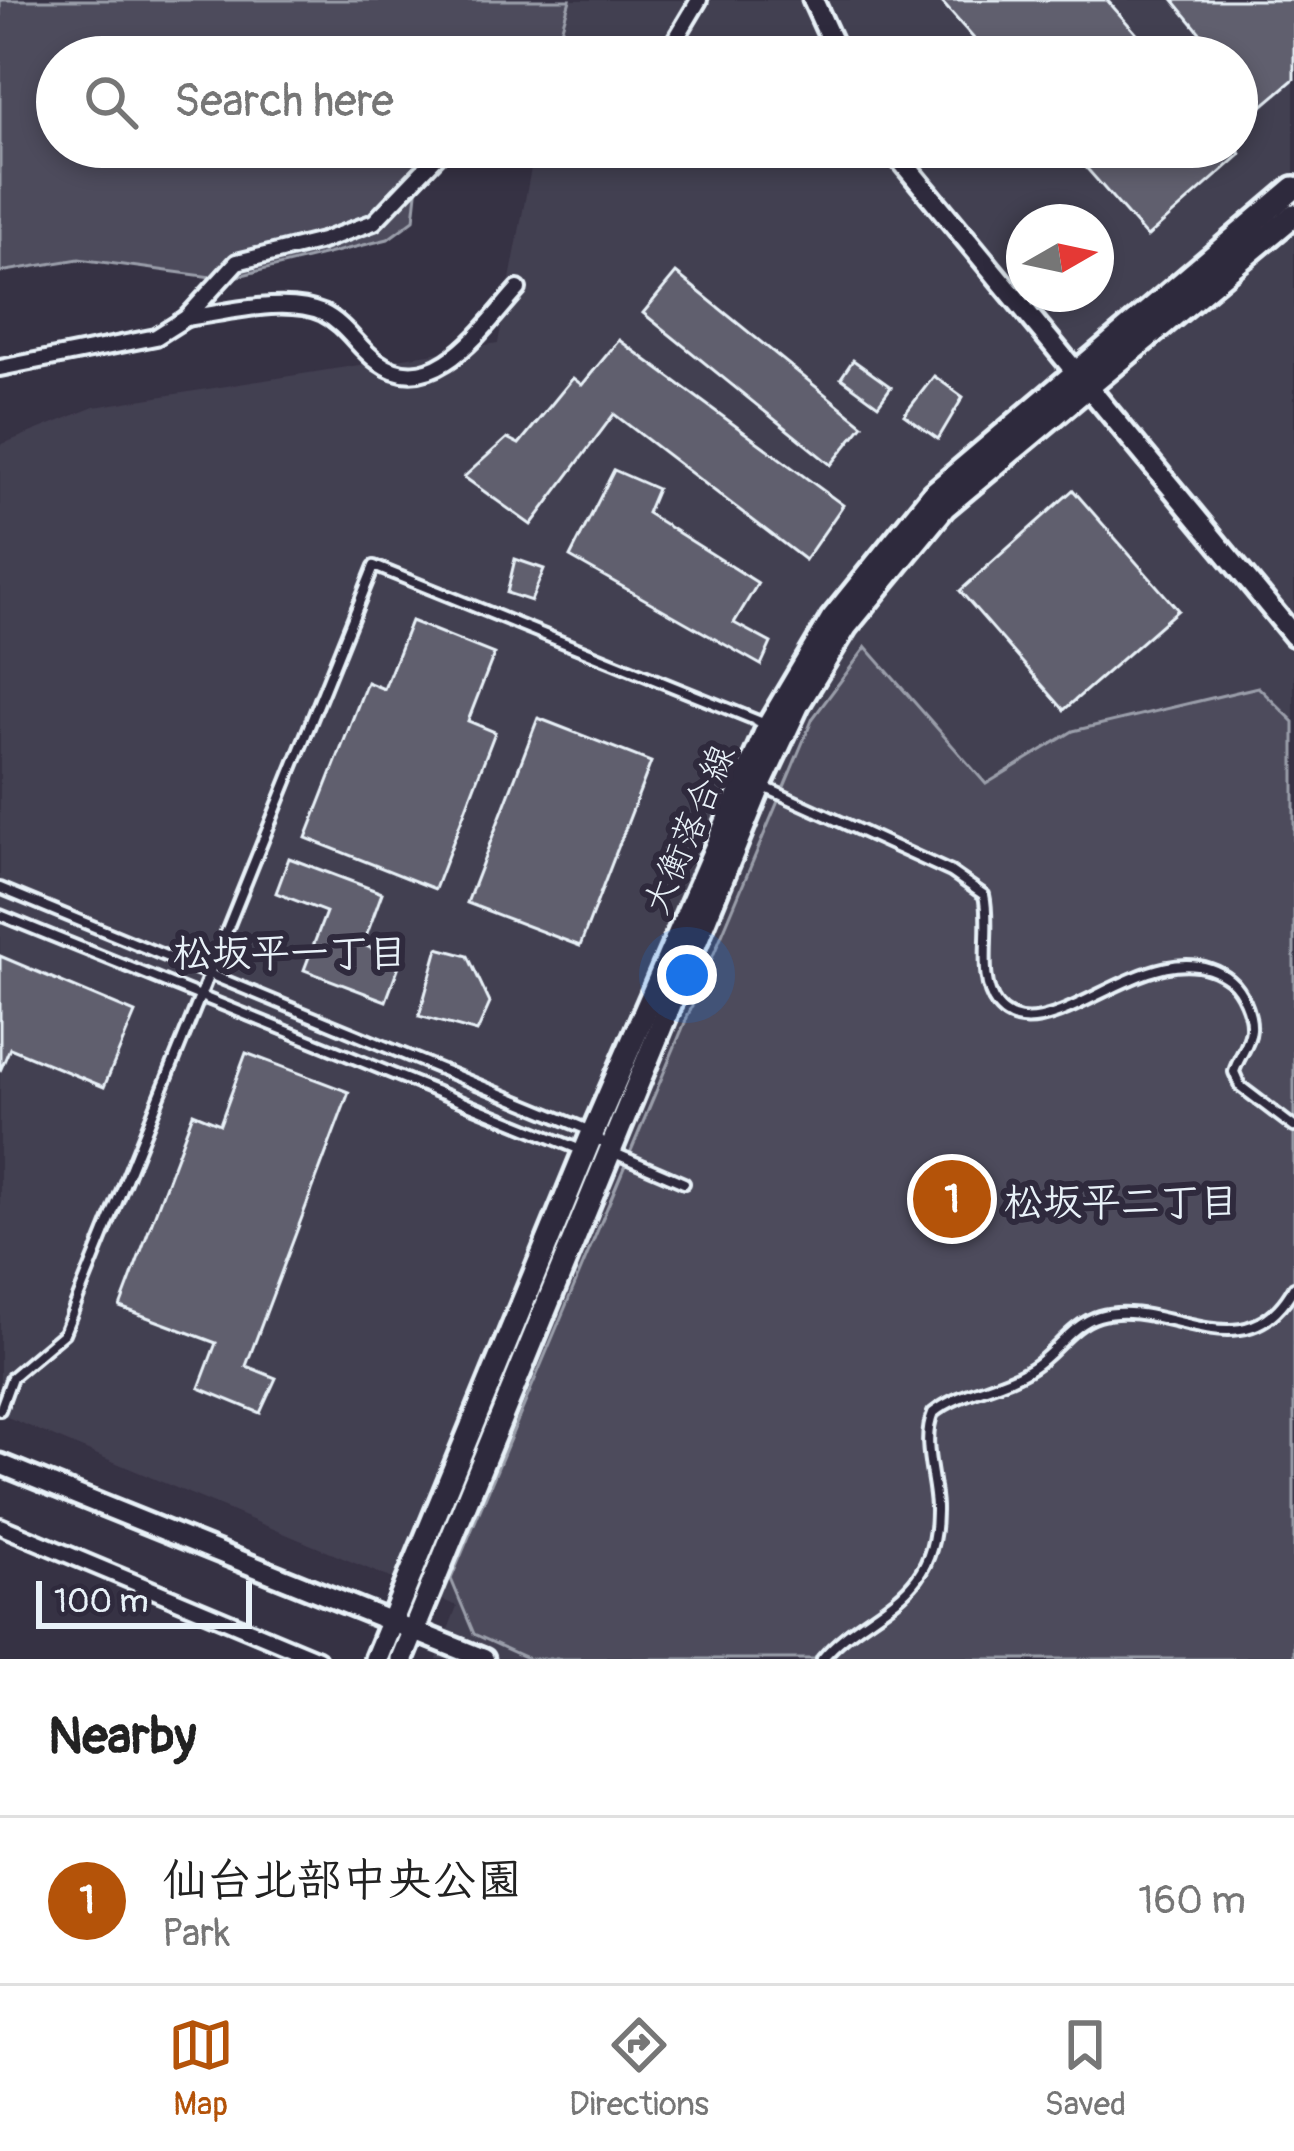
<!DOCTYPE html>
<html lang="en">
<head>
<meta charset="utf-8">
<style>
  body { margin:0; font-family:Pangolin,"Klee One",sans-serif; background:#f6f6f6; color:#222 }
  .compass { position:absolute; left:1006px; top:204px; width:108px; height:108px; border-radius:50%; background:#fff; box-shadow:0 6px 18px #0003; rotate:81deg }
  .scale { position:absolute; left:36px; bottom:30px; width:216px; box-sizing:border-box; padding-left:12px; border:6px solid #e8f1f8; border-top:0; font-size:33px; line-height:42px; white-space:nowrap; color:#e8f1f8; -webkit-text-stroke:9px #2f2a3d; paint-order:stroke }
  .you { position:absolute; left:687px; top:975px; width:42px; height:42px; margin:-30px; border:9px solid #fff; border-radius:50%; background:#1a73e8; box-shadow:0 0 0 18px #1a73e833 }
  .badge { display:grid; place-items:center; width:78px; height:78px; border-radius:50%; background:#b45309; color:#fff; font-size:39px; font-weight:700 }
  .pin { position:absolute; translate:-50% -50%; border:6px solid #fff; box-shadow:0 3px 12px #0006 }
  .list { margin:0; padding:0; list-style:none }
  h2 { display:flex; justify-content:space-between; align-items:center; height:156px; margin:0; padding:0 48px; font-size:51px }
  h2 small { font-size:39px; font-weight:400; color:#767676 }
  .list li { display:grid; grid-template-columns:78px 1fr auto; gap:36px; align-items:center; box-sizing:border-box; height:168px; padding:0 48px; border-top:3px solid #e0e0e0 }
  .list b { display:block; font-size:45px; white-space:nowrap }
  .list p { margin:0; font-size:39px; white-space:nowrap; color:#767676 }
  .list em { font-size:39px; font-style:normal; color:#767676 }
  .icon { flex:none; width:66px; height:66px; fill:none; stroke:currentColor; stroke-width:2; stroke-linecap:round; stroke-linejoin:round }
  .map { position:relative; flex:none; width:1294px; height:1659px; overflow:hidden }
  .search { position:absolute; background:#fff; box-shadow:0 6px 18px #0003; left:36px; right:36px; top:36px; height:132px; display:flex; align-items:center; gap:30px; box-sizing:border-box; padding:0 42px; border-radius:66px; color:#767676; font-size:45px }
  .sheet { height:324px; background:#fff }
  nav { display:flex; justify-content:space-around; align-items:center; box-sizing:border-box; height:168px; border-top:3px solid #e0e0e0; background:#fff; font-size:33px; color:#767676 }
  nav a { display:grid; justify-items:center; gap:6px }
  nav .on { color:#b45309 }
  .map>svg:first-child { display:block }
  .built { fill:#433f51; fill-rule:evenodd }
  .green { fill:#4d4b5c; stroke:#9a9eaa; stroke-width:3 }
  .building { fill:#605e6e; stroke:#e8f1f8; stroke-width:3 }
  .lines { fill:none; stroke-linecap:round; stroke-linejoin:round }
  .service-casing { stroke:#e8f1f8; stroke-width:16 }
  .minor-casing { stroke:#e8f1f8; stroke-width:22 }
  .tertiary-casing { stroke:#e8f1f8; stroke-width:27 }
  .primary-casing { stroke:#e8f1f8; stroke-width:30 }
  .service { stroke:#2f2a3d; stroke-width:8 }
  .minor { stroke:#2f2a3d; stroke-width:14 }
  .tertiary { stroke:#2f2a3d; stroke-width:18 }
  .primary { stroke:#2f2a3d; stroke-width:21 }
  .labels { text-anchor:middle; stroke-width:12; stroke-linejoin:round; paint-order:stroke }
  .street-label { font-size:36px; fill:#e8f1f8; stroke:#2f2a3d }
  .neighbourhood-label { font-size:39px; font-weight:bold; fill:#e8f1f8; stroke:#2f2a3d }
</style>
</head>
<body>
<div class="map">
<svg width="1294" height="1659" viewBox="0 0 1294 1659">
  <rect width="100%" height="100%" fill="#363244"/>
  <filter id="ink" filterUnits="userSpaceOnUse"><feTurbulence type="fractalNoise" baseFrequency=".00833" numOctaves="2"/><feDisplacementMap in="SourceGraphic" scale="24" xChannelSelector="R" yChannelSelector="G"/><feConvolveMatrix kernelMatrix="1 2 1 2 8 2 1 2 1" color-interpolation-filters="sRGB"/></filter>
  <g filter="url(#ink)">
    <path class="built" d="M558,0H1294V1659H437L457,1606L0,1414V445L94,407L498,343L535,147H1237V57H551ZM1024,222H1096V294H1024Z"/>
    <g class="green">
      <polygon points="0,0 570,0 555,51 534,57 57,57 57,147 422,147 414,220 388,239 226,279 79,259 0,272"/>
      <polygon points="866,647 986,784 1073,731 1258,687 1294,722 1294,1659 529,1659 474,1634 451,1579 813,718"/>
    </g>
    <g class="building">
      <polygon points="940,0 1107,0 1157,57 990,57"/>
      <polygon points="1173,0 1294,0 1294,79 1261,107 1237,77 1237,57 1220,57"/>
      <polygon points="1068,147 1235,147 1241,154 1147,237"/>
      <polygon points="676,273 863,425 831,465 643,313"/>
      <polygon points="619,340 843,505 805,560 614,414 531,525 464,477 507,438 519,444 573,378 582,385"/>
      <polygon points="853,360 891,387 878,405 841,378"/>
      <polygon points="934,376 963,397 938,439 904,415"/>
      <polygon points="614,470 657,489 647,513 758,583 734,623 771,643 761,665 570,557"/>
      <polygon points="1073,490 1178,610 1064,710 960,591"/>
      <polygon points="515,559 544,569 531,601 507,593"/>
      <polygon points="411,621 494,654 468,721 495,732 435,889 306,838 367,682 384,689"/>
      <polygon points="538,718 651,762 580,946 467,903"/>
      <polygon points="289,858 382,893 363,945 401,960 386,1001 304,970 326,912 276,893"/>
      <polygon points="438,948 468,956 490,1003 477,1032 419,1016"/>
      <polygon points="0,956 135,1013 104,1087 10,1048 0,1071"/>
      <polygon points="246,1053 349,1092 246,1366 276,1378 260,1413 199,1388 216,1343 120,1307 193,1113 220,1124"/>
    </g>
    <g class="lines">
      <defs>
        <g id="service">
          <path d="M762,786L951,872L984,895C992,928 976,978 997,1005C1044,1064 1155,920 1230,980C1242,990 1252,1013 1251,1029C1250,1045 1238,1057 1234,1072L1240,1086L1294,1127"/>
          <polyline points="0,888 593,1132 612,1152 684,1183"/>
          <polyline points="0,915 581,1150"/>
          <polyline points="0,1410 12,1377 64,1333 374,566 768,725"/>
          <path d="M822,1659C867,1605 938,1604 936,1507C935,1477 921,1442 933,1413C962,1390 1002,1388 1033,1367C1056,1352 1072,1324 1099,1316C1164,1296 1245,1376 1294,1287"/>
        </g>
        <g id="minor">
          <polyline points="665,57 699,0"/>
          <path d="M186,318C225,313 285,296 323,313C346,324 358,348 378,362C434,403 485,325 518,289"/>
          <polyline points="0,368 156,337 186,318 237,262 322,241 374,222 446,147"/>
          <polyline points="0,1526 318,1659"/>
        </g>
        <g id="tertiary">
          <polyline points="813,0 839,57"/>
          <polyline points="890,147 1294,636"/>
          <polyline points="0,1464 484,1659"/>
        </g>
        <g id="primary">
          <polyline points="376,1659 593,1132 769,725 832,619 933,494 1294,188"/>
          <polyline points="402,1659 760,785 798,704 846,626 944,507 1294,215"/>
        </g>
      </defs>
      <use href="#service" class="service-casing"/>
      <use href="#minor" class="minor-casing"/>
      <use href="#tertiary" class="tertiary-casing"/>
      <use href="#primary" class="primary-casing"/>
      <use href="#service" class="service"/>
      <use href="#minor" class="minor"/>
      <use href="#tertiary" class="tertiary"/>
      <use href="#primary" class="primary"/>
    </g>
  </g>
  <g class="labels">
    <g class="street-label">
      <text transform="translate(688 829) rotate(-67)" y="13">大衡落合線</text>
    </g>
    <g class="neighbourhood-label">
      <text x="290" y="966">松坂平一丁目</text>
      <text x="1121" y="1215">松坂平二丁目</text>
    </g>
  </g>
</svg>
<svg class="compass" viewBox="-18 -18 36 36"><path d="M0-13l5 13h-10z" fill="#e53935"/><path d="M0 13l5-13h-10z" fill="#767676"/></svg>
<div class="scale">100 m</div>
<div class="you"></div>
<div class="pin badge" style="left:952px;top:1199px">1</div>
<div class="search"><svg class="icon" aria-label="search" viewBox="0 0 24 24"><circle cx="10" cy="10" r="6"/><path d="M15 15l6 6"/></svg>Search here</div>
</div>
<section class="sheet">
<h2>Nearby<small></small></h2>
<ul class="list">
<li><span class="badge">1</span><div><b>仙台北部中央公園</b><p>Park</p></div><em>160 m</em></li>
</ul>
</section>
<nav>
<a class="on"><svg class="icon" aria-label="map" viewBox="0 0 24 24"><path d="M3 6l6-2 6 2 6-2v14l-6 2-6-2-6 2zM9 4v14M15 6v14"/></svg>Map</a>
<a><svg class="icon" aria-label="directions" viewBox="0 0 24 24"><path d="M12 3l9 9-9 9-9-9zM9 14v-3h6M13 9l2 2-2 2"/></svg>Directions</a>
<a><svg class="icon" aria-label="saved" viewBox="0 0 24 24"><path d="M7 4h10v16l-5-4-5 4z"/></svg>Saved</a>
</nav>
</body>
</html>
